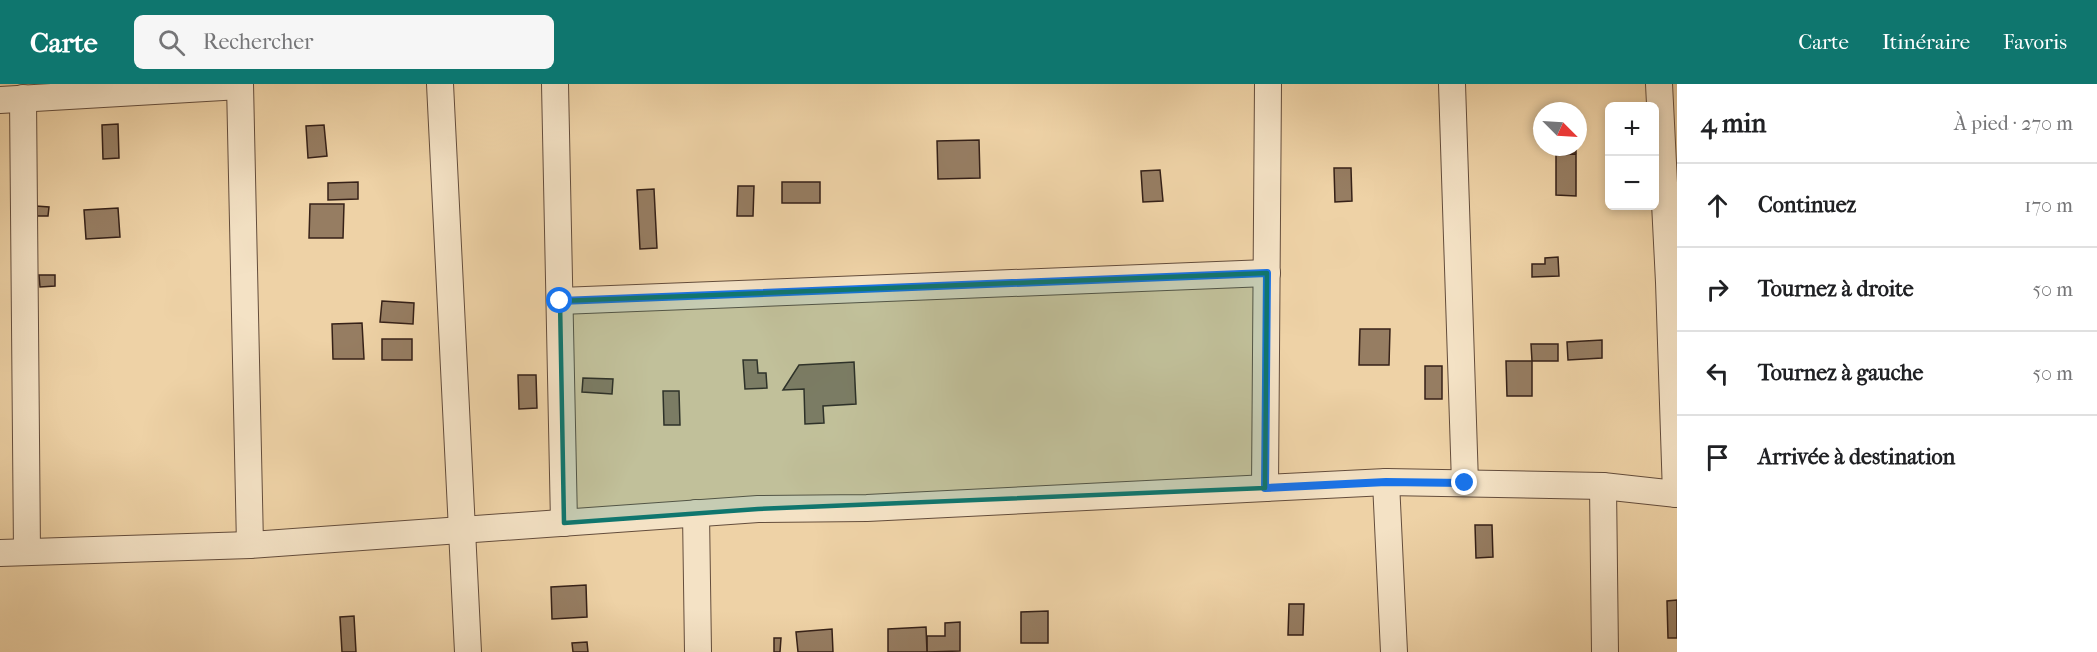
<!DOCTYPE html>
<html lang="fr">
<head>
<meta charset="utf-8">
<style>
  body { margin:0; font-family:"IM FELL French Canon",serif; background:#f6f6f6; color:#202124 }
  .controls { position:absolute; right:18px; top:18px; display:grid; overflow:hidden; border-radius:9px; box-shadow:0 3px 9px #0003 }
  .controls button { width:54px; height:54px; display:grid; place-items:center; padding:0; border:0; border-bottom:2px solid #e0e0e0; background:#fff; color:#202124; font:30px sans-serif }
  .compass { position:absolute; left:1533px; top:18px; width:54px; height:54px; border-radius:50%; background:#fff; box-shadow:0 3px 9px #0003; rotate:114deg }
  .stop { position:absolute; width:18px; height:18px; margin:-14px; border:4px solid #1a73e8; border-radius:50%; background:#fff }
  .stop.end { background:#1a73e8; border-color:#fff; box-shadow:0 2px 6px #0008 }
  .list { margin:0; padding:0; list-style:none }
  h2 { display:flex; justify-content:space-between; align-items:center; height:78px; margin:0; padding:0 24px; font-size:26px }
  h2 small { font-size:20px; font-weight:400; color:#757577 }
  .list li { display:grid; grid-template-columns:39px 1fr auto; gap:18px; align-items:center; box-sizing:border-box; height:84px; padding:0 24px; border-top:2px solid #e0e0e0 }
  .list b { display:block; font-size:22px; white-space:nowrap }
  .list em { font-size:20px; font-style:normal; color:#757577 }
  .icon { flex:none; width:33px; height:33px; fill:none; stroke:currentColor; stroke-width:2; stroke-linecap:round; stroke-linejoin:round }
  .map { position:relative; flex:none; width:1677px; height:568px; overflow:hidden }
  header { display:flex; align-items:center; gap:36px; box-sizing:border-box; height:84px; padding:0 30px; background:#0f766e; color:#fff }
  header strong { font-size:28px }
  nav { display:flex; gap:33px; margin-inline-start:auto; font-size:21px }
  .search { width:420px; height:54px; background:#f6f6f6; display:flex; align-items:center; gap:15px; box-sizing:border-box; padding:0 21px; border-radius:9px; color:#757577; font-size:22px }
  main { display:flex }
  aside { flex:1; background:#fff }
  .map>svg:first-child { display:block }
  .building { fill:#967d62; stroke:#362118; stroke-width:1.5 }
  .lines { fill:none; stroke-linecap:round; stroke-linejoin:round }
  .minor-casing { stroke:#644d3c; stroke-width:28 }
  .minor { stroke:#f4e2c5; stroke-width:26 }
  .route { stroke:#1a73e8; stroke-width:8 }
  .marked { fill:#0f766e; fill-opacity:0.2; stroke:#0f766e; stroke-width:4.5; stroke-linejoin:round }
</style>
</head>
<body>
<header>
<strong>Carte</strong>
<div class="search"><svg class="icon" aria-label="search" viewBox="0 0 24 24"><circle cx="10" cy="10" r="6"/><path d="M15 15l6 6"/></svg>Rechercher</div>
<nav><a>Carte</a><a>Itinéraire</a><a>Favoris</a></nav>
</header>
<main>
<div class="map">
<svg width="1677" height="568" viewBox="0 0 1677 568">
  <rect width="100%" height="100%" fill="#eed2a6"/>
  <filter id="stains"><feTurbulence type="fractalNoise" baseFrequency=".00333" numOctaves="4"/><feColorMatrix values="0 0 0 0 .2 0 0 0 0 .09 0 0 0 0 .02 0 0 0 .5 -.17"/></filter>
  <radialGradient id="worn" r=".72"><stop offset=".6" stop-color="#630" stop-opacity="0"/><stop offset="1" stop-color="#630" stop-opacity=".3"/></radialGradient>
  <g class="building">
    <polygon points="118,40 119,74 103,75 102,41"/>
    <polygon points="324,41 327,72 308,74 306,42"/>
    <polygon points="979,56 980,94 938,95 937,57"/>
    <rect x="1556" y="63" width="20" height="6"/>
    <polygon points="1576,70 1576,112 1556,111 1556,71"/>
    <polygon points="1334,84 1351,84 1352,117 1335,118"/>
    <polygon points="1160,86 1163,117 1143,118 1141,87"/>
    <polygon points="358,98 358,115 328,116 328,99"/>
    <rect x="782" y="98" width="38" height="21"/>
    <polygon points="738,102 754,102 753,132 737,132"/>
    <polygon points="654,105 657,164 640,165 637,106"/>
    <polygon points="310,120 344,120 343,154 309,154"/>
    <polygon points="36,122 49,123 48,132 36,132"/>
    <polygon points="118,124 120,153 86,155 84,126"/>
    <polygon points="1558,173 1559,192 1532,193 1532,180 1545,180 1545,174"/>
    <polygon points="39,191 55,191 55,202 40,203"/>
    <polygon points="382,217 414,219 413,240 380,238"/>
    <polygon points="362,239 364,275 333,275 332,240"/>
    <polygon points="1360,245 1390,245 1389,281 1359,281"/>
    <rect x="382" y="255" width="30" height="21"/>
    <polygon points="1602,256 1602,274 1568,276 1567,258"/>
    <polygon points="1531,260 1558,260 1558,277 1532,277"/>
    <polygon points="743,276 757,276 758,289 766,289 767,304 745,305"/>
    <polygon points="1506,277 1532,277 1532,312 1507,312"/>
    <polygon points="854,278 856,320 823,322 824,339 805,340 804,305 783,306 799,281"/>
    <rect x="1425" y="282" width="17" height="33"/>
    <polygon points="518,291 536,291 537,324 519,325"/>
    <polygon points="583,294 613,295 612,310 582,308"/>
    <polygon points="663,307 679,307 680,341 664,341"/>
    <polygon points="1475,441 1492,441 1493,473 1476,474"/>
    <polygon points="586,501 587,533 552,535 551,503"/>
    <polygon points="1677,516 1677,554 1668,554 1667,517"/>
    <polygon points="1289,520 1304,520 1303,551 1288,551"/>
    <polygon points="1048,527 1048,559 1021,559 1021,528"/>
    <polygon points="354,532 356,568 342,568 340,533"/>
    <polygon points="960,538 960,567 927,568 927,552 945,552 945,539"/>
    <polygon points="926,543 927,568 888,568 888,545"/>
    <polygon points="832,545 833,568 798,568 796,548"/>
    <polygon points="774,554 781,554 780,568 774,568"/>
    <polygon points="587,558 588,568 573,568 572,559"/>
  </g>
  <g class="lines">
    <defs>
      <g id="minor">
        <polyline points="240,0 250,461"/>
        <polyline points="440,0 468,568"/>
        <polyline points="555,0 564,439"/>
        <polyline points="1452,0 1465,399"/>
        <polyline points="1659,0 1669,198 1676,410"/>
        <polyline points="23,14 27,468"/>
        <polyline points="0,16 240,2"/>
        <polyline points="560,217 1267,189"/>
        <polyline points="1386,398 1394,568"/>
        <polyline points="1603,402 1605,568"/>
        <polyline points="1265,404 1268,0"/>
        <polyline points="696,429 698,568"/>
        <polyline points="0,469 250,461 758,425 867,424 1386,398 1603,402 1677,410"/>
      </g>
    </defs>
    <use href="#minor" class="minor-casing"/>
    <use href="#minor" class="minor"/>
  </g>
  <g class="lines">
    <polyline class="route" points="560,217 1267,189 1265,404 1386,398 1465,399"/>
  </g>
  <path class="marked" d="M1267,189L1265,404L758,425L564,439L560,217Z"/>
  <rect width="100%" height="100%" filter="url(#stains)"/>
  <rect width="100%" height="100%" fill="url(#worn)"/>
</svg>
<div class="controls">
<button>+</button>
<button>−</button>
</div>
<svg class="compass" viewBox="-18 -18 36 36"><path d="M0-13l5 13h-10z" fill="#e53935"/><path d="M0 13l5-13h-10z" fill="#757577"/></svg>
<div class="stop" style="left:560px;top:217px"></div>
<div class="stop end" style="left:1465px;top:399px"></div>
</div>
<aside>
<h2>4 min<small>À pied · 270 m</small></h2>
<ul class="list">
<li><svg class="icon" aria-label="ahead" viewBox="0 0 24 24"><path d="M12 20V5M6 11l6-6 6 6"/></svg><div><b>Continuez</b></div><em>170 m</em></li>
<li><svg class="icon" aria-label="right" viewBox="0 0 24 24"><path d="M7 20v-9h11M14 6l5 5-5 5"/></svg><div><b>Tournez à droite</b></div><em>50 m</em></li>
<li><svg class="icon" aria-label="left" viewBox="0 0 24 24"><path d="M17 20v-9H6M10 6l-5 5 5 5"/></svg><div><b>Tournez à gauche</b></div><em>50 m</em></li>
<li><svg class="icon" aria-label="arrive" viewBox="0 0 24 24"><path d="M6 21V4h12l-3 4 3 4H6"/></svg><div><b>Arrivée à destination</b></div></li>
</ul>
</aside>
</main>
</body>
</html>
